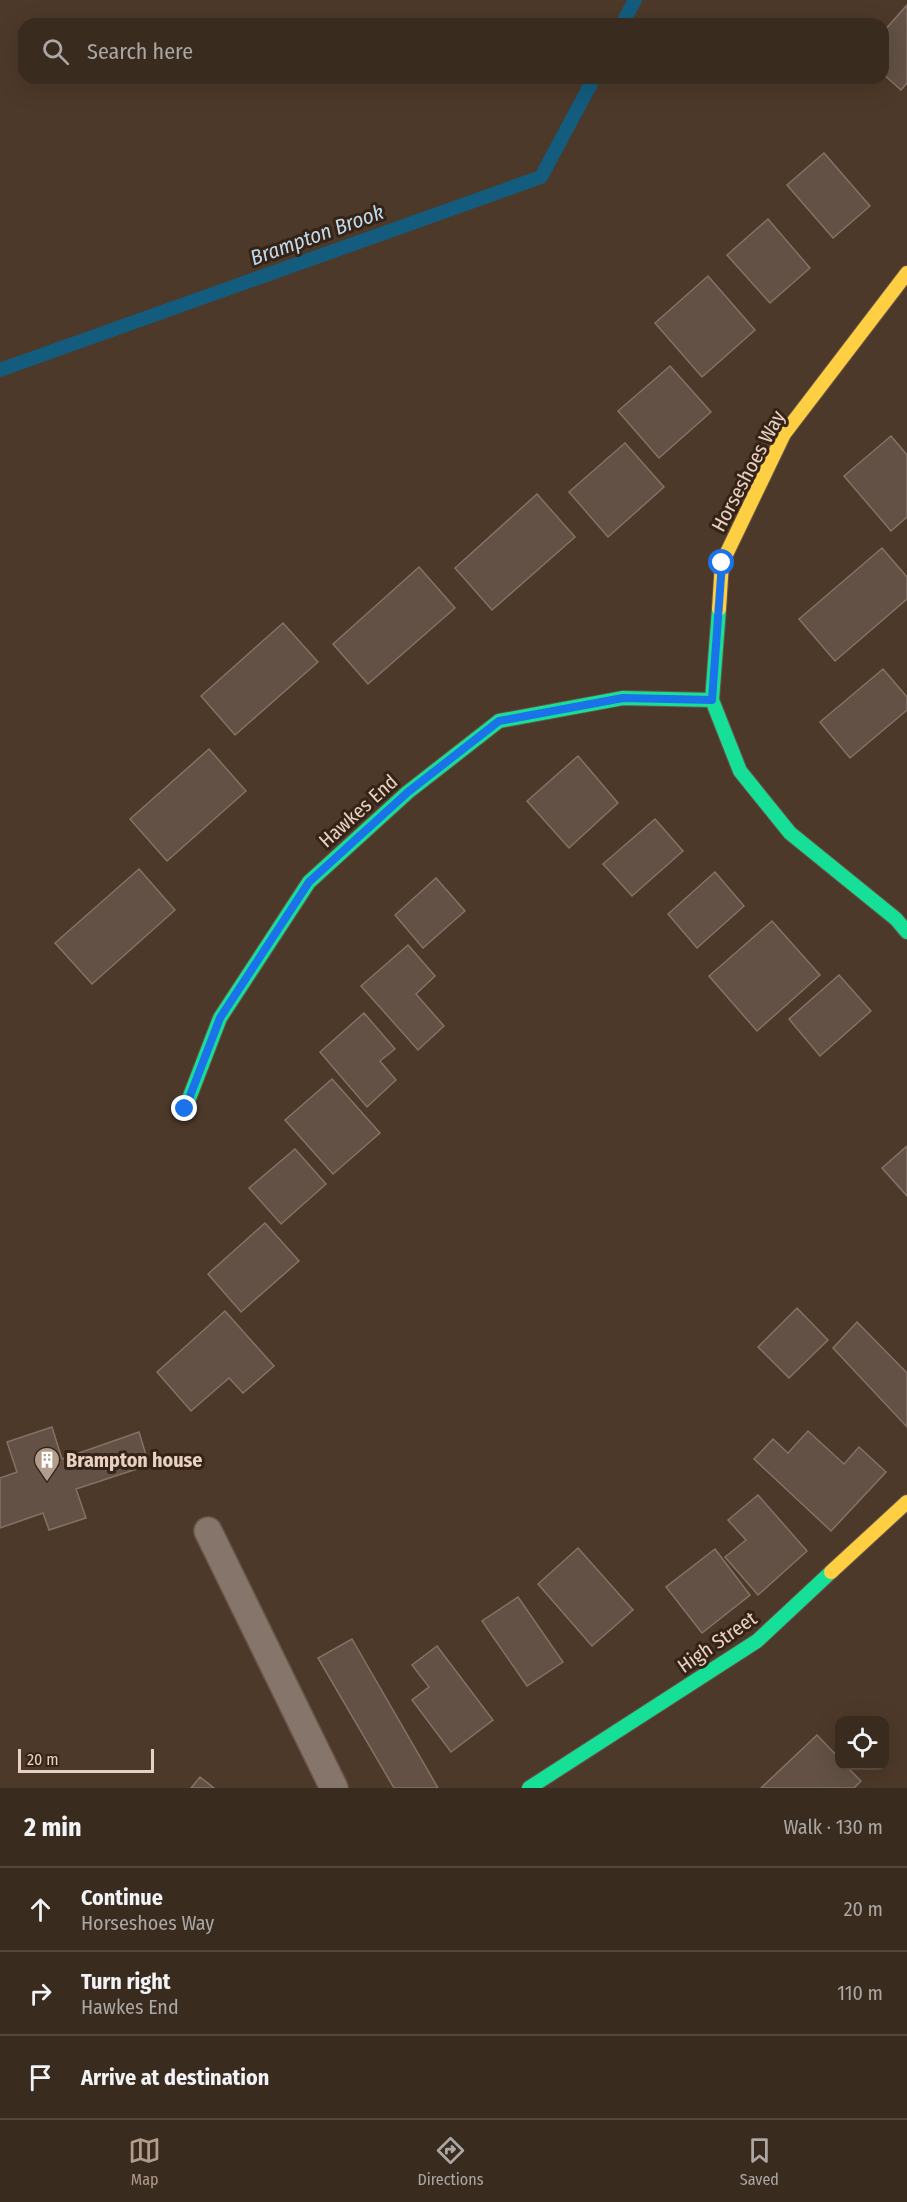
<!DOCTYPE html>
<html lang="en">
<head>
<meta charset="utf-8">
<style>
  body { margin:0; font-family:"Fira Sans Condensed",sans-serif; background:#45372c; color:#f1f3f6 }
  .controls { position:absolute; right:18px; bottom:18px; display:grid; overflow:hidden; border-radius:12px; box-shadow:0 6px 24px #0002 }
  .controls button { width:54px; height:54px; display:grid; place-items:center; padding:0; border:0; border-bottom:2px solid #54473d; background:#3a2b1f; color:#f1f3f6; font:30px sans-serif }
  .scale { position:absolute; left:18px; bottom:15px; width:136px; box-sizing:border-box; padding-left:6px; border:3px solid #e9d1c1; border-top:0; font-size:16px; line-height:21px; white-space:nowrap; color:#e9d1c1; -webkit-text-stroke:4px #352317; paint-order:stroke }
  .stop { position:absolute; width:18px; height:18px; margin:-14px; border:4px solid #1a73e8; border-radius:50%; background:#fff }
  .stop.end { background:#1a73e8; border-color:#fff; box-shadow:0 2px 6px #0008 }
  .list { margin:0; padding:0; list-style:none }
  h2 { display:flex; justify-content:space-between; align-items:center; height:78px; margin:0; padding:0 24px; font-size:26px }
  h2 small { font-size:20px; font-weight:400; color:#aba7a4 }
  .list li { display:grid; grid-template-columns:39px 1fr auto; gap:18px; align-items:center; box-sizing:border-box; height:84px; padding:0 24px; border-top:2px solid #54473d }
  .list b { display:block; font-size:22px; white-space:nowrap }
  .list p { margin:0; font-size:20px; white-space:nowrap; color:#aba7a4 }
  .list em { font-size:20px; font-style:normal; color:#aba7a4 }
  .icon { flex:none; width:33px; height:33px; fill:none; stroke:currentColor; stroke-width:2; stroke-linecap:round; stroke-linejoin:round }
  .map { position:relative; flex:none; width:907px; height:1788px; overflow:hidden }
  .search { position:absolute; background:#3a2b1f; box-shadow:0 6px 24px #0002; left:18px; right:18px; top:18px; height:66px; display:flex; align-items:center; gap:15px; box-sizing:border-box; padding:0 21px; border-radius:18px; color:#aba7a4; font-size:22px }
  .sheet { height:330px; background:#3a2b1f }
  nav { display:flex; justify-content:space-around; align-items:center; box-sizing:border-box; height:84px; border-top:2px solid #54473d; background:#3a2b1f; font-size:16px; color:#aba7a4 }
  nav a { display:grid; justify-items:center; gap:3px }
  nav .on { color:#b29c8c }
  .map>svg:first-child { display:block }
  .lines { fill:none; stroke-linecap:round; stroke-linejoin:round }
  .stream { stroke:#135c7d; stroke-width:14 }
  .building { fill:#625144; stroke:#847265; stroke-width:1.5 }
  .lane-casing { stroke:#685648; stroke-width:30 }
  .fast-casing { stroke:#685648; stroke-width:16 }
  .slow-casing { stroke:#685648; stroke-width:16 }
  .lane { stroke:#85756a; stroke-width:27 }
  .fast { stroke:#16e098; stroke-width:14 }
  .slow { stroke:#ffcf43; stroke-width:14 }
  .route { stroke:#1a73e8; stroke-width:8 }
  .labels { text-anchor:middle; stroke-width:6; stroke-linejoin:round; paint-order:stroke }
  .street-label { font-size:20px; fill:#e9d1c1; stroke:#352317 }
  .poi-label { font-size:20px; font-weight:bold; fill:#e9d1c1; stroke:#352317; text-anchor:start }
  .water-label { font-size:21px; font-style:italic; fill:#bfdaeb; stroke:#352317 }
</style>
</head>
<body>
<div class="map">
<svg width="907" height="1788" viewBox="0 0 907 1788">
  <rect width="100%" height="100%" fill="#4d3929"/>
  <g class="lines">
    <g class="stream">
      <polyline points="622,24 635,0"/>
      <polyline points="0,370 541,177 594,78"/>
    </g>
  </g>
  <g class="building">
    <polygon points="907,5 907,83 901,90 883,74 883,32"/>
    <polygon points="824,153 870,206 833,238 787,185"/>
    <polygon points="768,219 810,268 770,303 727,255"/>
    <polygon points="708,276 755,330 702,377 655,323"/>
    <polygon points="670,366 711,412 659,458 618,411"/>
    <polygon points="891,436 907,455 907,517 891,531 844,476"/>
    <polygon points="625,443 664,487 608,537 569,492"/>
    <polygon points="537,494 575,537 492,610 455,568"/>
    <polygon points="882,548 907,577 907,599 835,661 799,619"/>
    <polygon points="419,567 455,608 368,684 333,644"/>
    <polygon points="283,623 318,662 235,735 201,696"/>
    <polygon points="883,669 907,697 907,710 850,758 820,722"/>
    <polygon points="209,749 246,791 167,861 130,819"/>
    <polygon points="578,756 618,803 569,848 527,801"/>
    <polygon points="655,819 683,851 632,896 603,864"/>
    <polygon points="139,869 175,910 92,984 55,943"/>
    <polygon points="715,872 744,906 697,948 668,914"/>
    <polygon points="436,878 465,911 423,948 395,915"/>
    <polygon points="772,921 820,975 757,1031 709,976"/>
    <polygon points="408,945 435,976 416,994 444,1026 418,1050 361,986"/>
    <polygon points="839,975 871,1011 820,1056 789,1019"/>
    <polygon points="364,1013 395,1049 380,1061 396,1080 367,1107 320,1052"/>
    <polygon points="332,1079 380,1133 333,1174 285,1120"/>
    <polygon points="907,1146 907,1196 882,1168"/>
    <polygon points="295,1149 326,1184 281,1224 249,1188"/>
    <polygon points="265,1223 299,1261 241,1312 208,1274"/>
    <polygon points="797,1308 828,1340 789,1378 758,1347"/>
    <polygon points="225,1311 274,1366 243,1393 229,1378 191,1411 157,1372"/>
    <polygon points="857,1322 907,1373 907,1427 833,1348"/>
    <polygon points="52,1427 62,1459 139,1432 149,1465 76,1489 86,1518 49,1530 43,1513 0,1528 0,1478 17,1472 7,1442"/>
    <polygon points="808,1431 844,1464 859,1447 886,1472 831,1531 754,1459 773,1439 788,1453"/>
    <polygon points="758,1495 807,1551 758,1595 725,1557 746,1540 728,1520"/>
    <polygon points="578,1548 633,1610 592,1646 538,1584"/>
    <polygon points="715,1549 750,1595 702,1633 666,1587"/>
    <polygon points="518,1597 563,1662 527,1686 482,1621"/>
    <polygon points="352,1639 438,1788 394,1788 318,1658"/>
    <polygon points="437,1646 493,1720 451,1752 412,1700 429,1687 412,1665"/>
    <polygon points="817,1735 840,1759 840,1766 846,1766 861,1781 854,1788 761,1788"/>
    <polygon points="200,1777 214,1788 191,1788"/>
  </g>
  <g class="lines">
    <defs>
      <polyline id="lane" points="208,1531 334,1788"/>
      <g id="fast">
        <polyline points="719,609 712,700 740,771 790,833 896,919 907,932"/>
        <polyline points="185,1109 220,1018 309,882 408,792 499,721 623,698 712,700"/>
        <polyline points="529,1788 757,1641 831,1572"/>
      </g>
      <g id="slow">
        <polyline points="719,609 722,563 784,434 907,273"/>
        <polyline points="831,1572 907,1502"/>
      </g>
    </defs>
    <use href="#lane" class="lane-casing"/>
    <use href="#fast" class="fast-casing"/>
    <use href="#slow" class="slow-casing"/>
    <use href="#lane" class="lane"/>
    <use href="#fast" class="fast"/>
    <use href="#slow" class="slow"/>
  </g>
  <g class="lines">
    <polyline class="route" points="185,1109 220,1018 309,882 408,792 499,721 623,698 712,700 722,563"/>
  </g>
  <defs>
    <symbol id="building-pin" viewBox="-11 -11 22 30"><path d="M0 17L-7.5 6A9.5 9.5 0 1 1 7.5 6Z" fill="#b29c8c" stroke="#352317"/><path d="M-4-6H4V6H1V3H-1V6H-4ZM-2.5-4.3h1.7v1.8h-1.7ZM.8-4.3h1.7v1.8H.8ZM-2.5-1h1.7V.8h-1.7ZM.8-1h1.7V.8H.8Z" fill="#fff"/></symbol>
  </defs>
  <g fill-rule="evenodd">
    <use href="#building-pin" x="32" y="1445" width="30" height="40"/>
  </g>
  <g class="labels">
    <g class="street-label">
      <text transform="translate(748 471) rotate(-62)" y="7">Horseshoes Way</text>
      <text transform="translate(358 811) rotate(-42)" y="7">Hawkes End</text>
      <text transform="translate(717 1642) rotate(-35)" y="7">High Street</text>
    </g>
    <g class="poi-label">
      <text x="66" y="1467">Brampton house</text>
    </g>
    <g class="water-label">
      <text transform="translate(317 235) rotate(-20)" y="7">Brampton Brook</text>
    </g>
  </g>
</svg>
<div class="controls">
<button><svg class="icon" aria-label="locate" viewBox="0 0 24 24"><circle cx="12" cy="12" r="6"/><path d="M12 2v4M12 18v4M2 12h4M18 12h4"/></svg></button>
</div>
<div class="scale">20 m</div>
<div class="stop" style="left:722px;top:563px"></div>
<div class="stop end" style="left:185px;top:1109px"></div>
<div class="search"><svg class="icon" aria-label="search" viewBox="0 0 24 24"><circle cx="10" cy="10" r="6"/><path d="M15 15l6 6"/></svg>Search here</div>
</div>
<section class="sheet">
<h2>2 min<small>Walk · 130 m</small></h2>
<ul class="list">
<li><svg class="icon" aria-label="ahead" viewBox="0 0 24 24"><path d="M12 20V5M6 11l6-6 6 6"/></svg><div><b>Continue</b><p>Horseshoes Way</p></div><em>20 m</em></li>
<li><svg class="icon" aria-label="right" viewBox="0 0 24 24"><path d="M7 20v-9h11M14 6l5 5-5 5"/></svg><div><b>Turn right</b><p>Hawkes End</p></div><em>110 m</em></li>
<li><svg class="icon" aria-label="arrive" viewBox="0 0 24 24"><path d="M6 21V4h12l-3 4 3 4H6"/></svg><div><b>Arrive at destination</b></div></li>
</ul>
</section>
<nav>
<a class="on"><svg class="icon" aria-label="map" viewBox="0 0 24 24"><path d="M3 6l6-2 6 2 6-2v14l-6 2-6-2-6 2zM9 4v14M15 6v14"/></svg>Map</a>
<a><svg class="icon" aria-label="directions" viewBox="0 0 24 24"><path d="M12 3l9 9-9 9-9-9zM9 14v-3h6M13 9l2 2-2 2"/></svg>Directions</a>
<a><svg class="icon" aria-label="saved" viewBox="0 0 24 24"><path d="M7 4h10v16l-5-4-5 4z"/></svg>Saved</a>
</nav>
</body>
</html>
